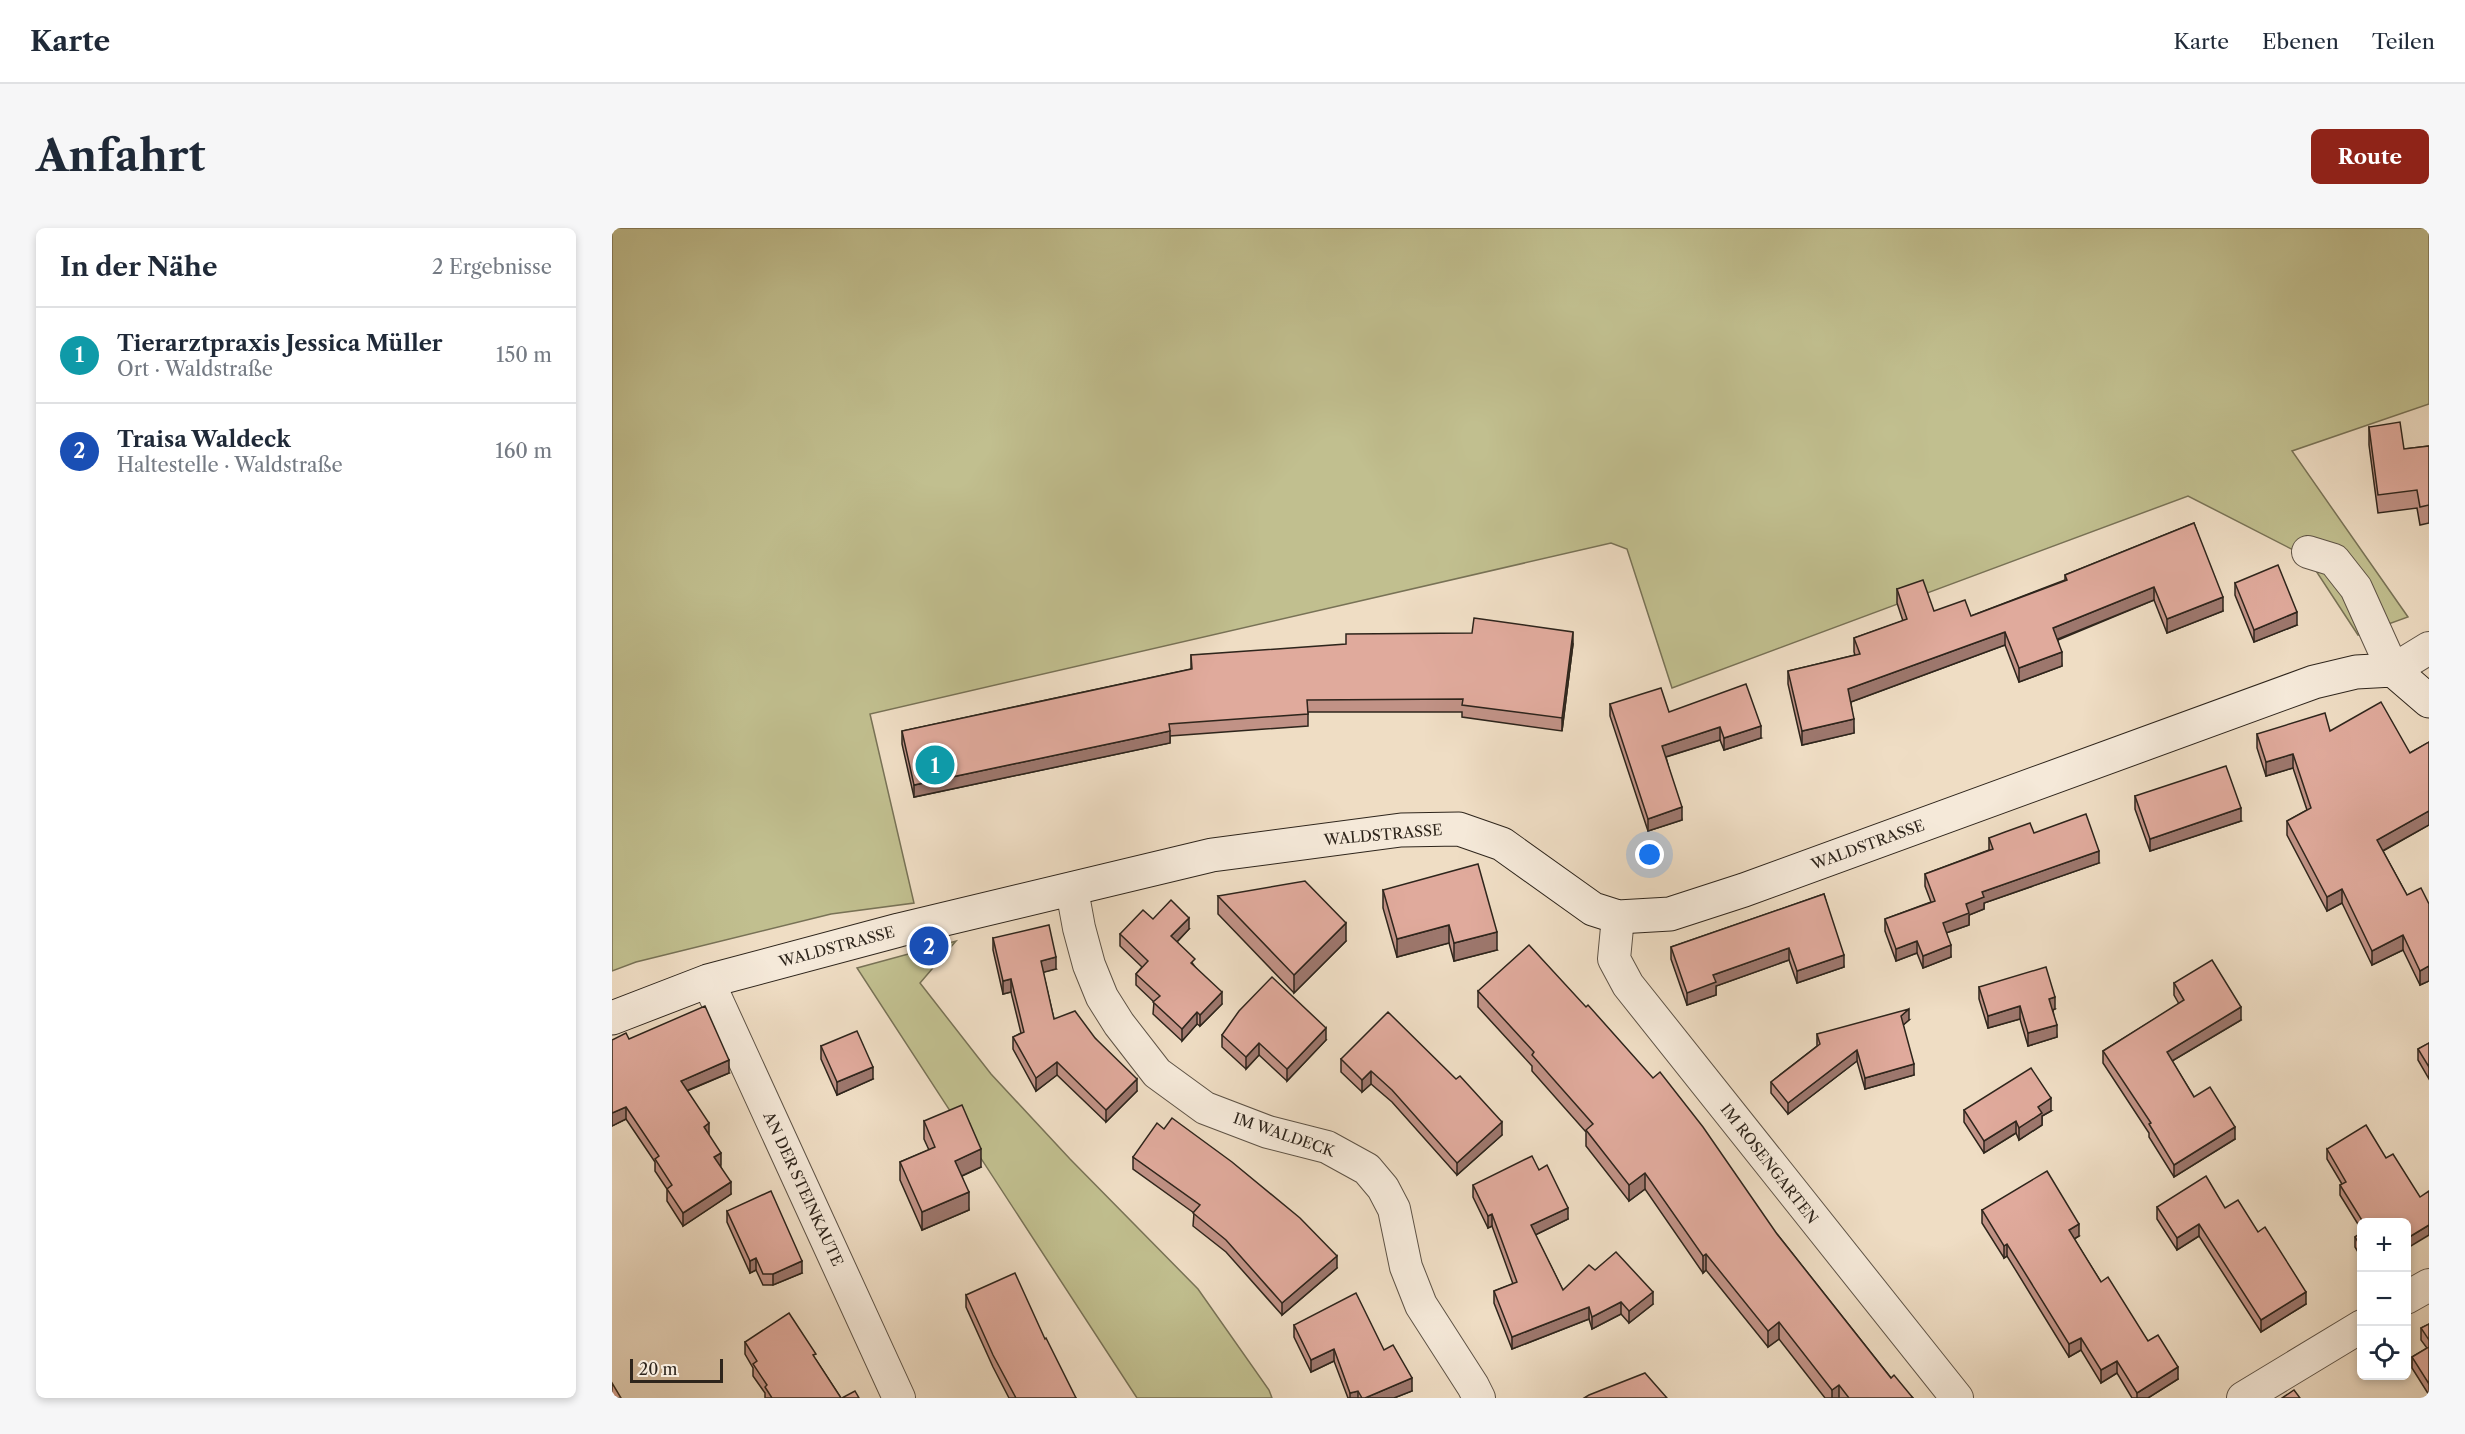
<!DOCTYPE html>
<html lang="de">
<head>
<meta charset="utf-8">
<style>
  body { margin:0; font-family:"Libre Caslon Text",serif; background:#f6f6f7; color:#1f2937 }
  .controls { position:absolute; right:18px; bottom:18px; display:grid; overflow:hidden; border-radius:9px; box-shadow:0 3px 9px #0003 }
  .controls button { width:54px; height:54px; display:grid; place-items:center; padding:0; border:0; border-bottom:2px solid #e0e1e3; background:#fff; color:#1f2937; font:30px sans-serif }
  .scale { position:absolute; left:18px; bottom:15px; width:93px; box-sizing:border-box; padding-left:6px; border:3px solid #2e251c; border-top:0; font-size:16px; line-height:21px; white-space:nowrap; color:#2e251c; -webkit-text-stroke:4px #f5e9d9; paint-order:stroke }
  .you { position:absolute; left:1038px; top:627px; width:21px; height:21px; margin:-15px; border:4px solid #fff; border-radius:50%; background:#1a73e8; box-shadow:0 0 0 9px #1a73e833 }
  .badge { display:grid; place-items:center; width:39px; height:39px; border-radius:50%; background:#8f2418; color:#fff; font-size:20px; font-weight:700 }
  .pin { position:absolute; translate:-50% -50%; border:3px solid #fff; box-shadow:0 2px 6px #0006 }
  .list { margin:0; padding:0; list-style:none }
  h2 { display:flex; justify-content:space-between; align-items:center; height:78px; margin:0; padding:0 24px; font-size:26px }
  h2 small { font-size:20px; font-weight:400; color:#747a83 }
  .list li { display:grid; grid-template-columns:39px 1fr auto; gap:18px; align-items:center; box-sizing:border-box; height:96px; padding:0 24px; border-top:2px solid #e0e1e3 }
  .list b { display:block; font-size:22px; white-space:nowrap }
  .list p { margin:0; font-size:20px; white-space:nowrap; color:#747a83 }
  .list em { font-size:20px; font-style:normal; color:#747a83 }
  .icon { flex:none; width:33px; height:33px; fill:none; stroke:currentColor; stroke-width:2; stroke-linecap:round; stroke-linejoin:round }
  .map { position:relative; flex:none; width:1817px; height:1170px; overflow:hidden; border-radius:9px }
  header { display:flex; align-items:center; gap:36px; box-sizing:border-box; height:84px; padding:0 30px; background:#fff; border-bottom:2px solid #e0e1e3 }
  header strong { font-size:28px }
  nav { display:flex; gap:33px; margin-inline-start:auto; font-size:21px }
  .intro { display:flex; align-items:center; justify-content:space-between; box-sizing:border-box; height:144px; padding:0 36px }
  h1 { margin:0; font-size:42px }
  .button { padding:15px 27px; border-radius:9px; background:#8f2418; color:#fff; font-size:21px; font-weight:700 }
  main { display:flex; gap:36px; padding:0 36px }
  aside { flex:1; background:#fff; border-radius:9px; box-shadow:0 3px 9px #0003 }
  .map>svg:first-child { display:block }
  .green { fill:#c1bf8f; stroke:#787256; stroke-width:1.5 }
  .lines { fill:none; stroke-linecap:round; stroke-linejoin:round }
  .street-casing { stroke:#5e5346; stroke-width:34 }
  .secondary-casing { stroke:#2e251c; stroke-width:35 }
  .street { stroke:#f5e9d9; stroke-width:32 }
  .secondary { stroke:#f5e9d9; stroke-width:33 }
  .wall { fill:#c19286; stroke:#2e251c; stroke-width:1.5 }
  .shaded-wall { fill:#9d776d; stroke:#2e251c; stroke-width:1.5 }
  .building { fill:#e0aa9c; stroke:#2e251c; stroke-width:1.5 }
  .labels { text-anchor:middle; stroke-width:6; stroke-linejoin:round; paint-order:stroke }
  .street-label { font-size:15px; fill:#2e251c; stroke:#f5e9d9 }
</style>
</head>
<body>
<header>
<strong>Karte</strong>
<nav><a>Karte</a><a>Ebenen</a><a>Teilen</a></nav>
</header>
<div class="intro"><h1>Anfahrt</h1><a class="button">Route</a></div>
<main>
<aside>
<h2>In der Nähe<small>2 Ergebnisse</small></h2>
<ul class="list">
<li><span class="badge" style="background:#0f9aa8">1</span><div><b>Tierarztpraxis Jessica Müller</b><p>Ort · Waldstraße</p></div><em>150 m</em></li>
<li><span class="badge" style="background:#1a4fb4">2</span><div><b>Traisa Waldeck</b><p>Haltestelle · Waldstraße</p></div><em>160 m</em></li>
</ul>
</aside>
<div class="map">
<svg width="1817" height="1170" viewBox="0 0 1817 1170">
  <rect width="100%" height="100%" fill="#efddc4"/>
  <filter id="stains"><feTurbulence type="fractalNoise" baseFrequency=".00333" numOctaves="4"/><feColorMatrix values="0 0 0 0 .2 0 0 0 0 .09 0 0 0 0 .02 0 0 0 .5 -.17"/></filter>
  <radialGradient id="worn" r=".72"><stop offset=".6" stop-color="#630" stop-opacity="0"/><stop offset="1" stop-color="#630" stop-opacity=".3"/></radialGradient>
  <g class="green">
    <polygon points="0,0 1817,0 1817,176 1680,223 1796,389 1746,407 1695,329 1576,268 1060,460 1015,321 999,315 258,486 302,675 219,686 24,734 0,743"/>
    <polygon points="344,713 308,755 379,846 458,931 586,1061 657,1162 660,1170 525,1170 245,740"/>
  </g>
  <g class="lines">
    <defs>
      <g id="street">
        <polyline points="1696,324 1722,332 1744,360 1781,442 1817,420"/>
        <polyline points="460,662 467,700 477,737 490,769 507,796 545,845 593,880 656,904 715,919 755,941 771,960 782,981 794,1039 809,1077 861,1158 867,1170"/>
        <polyline points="1006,689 1002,731 1016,757 1345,1170"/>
        <polyline points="96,753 287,1170"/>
        <polyline points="1794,1070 1817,1057"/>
        <polyline points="1631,1170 1750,1098"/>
      </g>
      <polyline id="secondary" points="0,790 96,753 287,702 600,627 789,602 847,601 890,616 981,681 1006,689 1058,686 1132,662 1702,454 1744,444 1781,442 1817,473"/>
    </defs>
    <use href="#street" class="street-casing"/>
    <use href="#secondary" class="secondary-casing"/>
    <use href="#street" class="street"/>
    <use href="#secondary" class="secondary"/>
  </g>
  <g class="wall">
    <polygon points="1757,199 1792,221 1817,218 1817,295 1808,297 1805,280 1766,285 1757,217"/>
    <polygon points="1582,295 1611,383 1555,405 1542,372 1446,412 1450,438 1407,454 1393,417 1239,474 1242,505 1190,517 1176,456 1176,443 1243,427 1242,424 1242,410 1291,393 1285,375 1285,361 1322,383 1359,388 1453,352 1453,347"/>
    <polygon points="1623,355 1685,397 1642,414 1623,367"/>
    <polygon points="961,416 950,503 850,489 850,484 696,484 696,498 558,508 558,515 302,569 290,516 290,503 579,441 579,427"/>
    <polygon points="998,476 1057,484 1149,510 1112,522 1108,512 1054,529 1070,592 1036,603 998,488"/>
    <polygon points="1718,503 1798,525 1817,514 1817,597 1771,623 1795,667 1817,676 1817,753 1808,757 1791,722 1760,737 1730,675 1715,683 1675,607 1675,593 1695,582 1681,540 1654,548 1645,520 1645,506"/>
    <polygon points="1523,568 1629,593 1538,623 1523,581"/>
    <polygon points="1422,605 1487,635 1372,675 1372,681 1357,687 1357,697 1334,705 1339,729 1311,740 1305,725 1284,733 1273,703 1273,691 1319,674 1313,658 1313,646 1377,622 1377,610"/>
    <polygon points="771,662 885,722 842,733 837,715 785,729 771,680"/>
    <polygon points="1212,666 1232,739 1185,755 1177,732 1104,758 1104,767 1075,777 1059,731 1059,719"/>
    <polygon points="606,668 734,713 682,765 606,686"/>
    <polygon points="577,701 565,714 610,776 588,798 585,796 570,813 541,786 542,774 524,757 524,746 530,739 508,718 508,706"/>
    <polygon points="381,710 444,741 431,744 442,791 483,810 525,863 494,894 445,847 424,863 401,821 401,809 409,805 399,764 391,766 381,722"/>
    <polygon points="1562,755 1629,792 1560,833 1582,869 1623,911 1562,949 1537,909 1537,905 1491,835 1491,823 1567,776 1562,767"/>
    <polygon points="1367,759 1443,781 1441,782 1445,809 1416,818 1408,791 1376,800 1367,771"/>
    <polygon points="866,763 1165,1006 1279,1150 1301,1170 1213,1170 1167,1111 1156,1119 1094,1042 1091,1045 1033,961 1017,973 974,918 974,904 920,843 920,838 866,779"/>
    <polygon points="1297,792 1291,797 1302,847 1253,861 1245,833 1176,886 1159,865 1159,854 1205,818 1205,806"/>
    <polygon points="610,807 714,812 675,853 647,827 634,841 610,819"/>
    <polygon points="17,811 117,845 75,863 97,907 119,966 71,998 55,973 55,961 43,943 43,934 14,891 0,898 0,812"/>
    <polygon points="1817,815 1817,851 1806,832 1806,821"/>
    <polygon points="209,818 261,851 225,867 209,831"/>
    <polygon points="729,831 844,851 890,907 845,947 780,874 759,856 750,864 729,844"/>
    <polygon points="1352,882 1439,883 1430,888 1430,897 1407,912 1404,905 1372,925 1352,894"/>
    <polygon points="312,893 369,939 350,948 357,982 310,1002 288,952 288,934 317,922 312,911"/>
    <polygon points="1715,921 1794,994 1749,994 1749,1001 1728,967 1728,957 1730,956 1715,931"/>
    <polygon points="521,929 725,1040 670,1087 614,1024 581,998 582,985 521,941"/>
    <polygon points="927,942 956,991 923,1007 951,1062 983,1042 1041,1076 1017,1095 1009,1086 980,1101 977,1091 900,1121 882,1075 882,1063 901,1056 880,998 876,1000 861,969 861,957"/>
    <polygon points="1545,979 1613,980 1646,1004 1694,1076 1649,1104 1587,1008 1565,1022 1545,991"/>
    <polygon points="1370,982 1467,1008 1462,1011 1489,1054 1566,1151 1536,1170 1520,1170 1505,1145 1489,1155 1469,1122 1457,1129 1395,1028 1392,1030 1370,995"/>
    <polygon points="115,983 190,1045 161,1057 151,1057 144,1042 138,1045 115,994"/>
    <polygon points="1749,1005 1749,1029 1743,1019 1743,1009"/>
    <polygon points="354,1067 464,1170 397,1170 381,1139 354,1079"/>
    <polygon points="1817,1096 1817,1167 1800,1140 1800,1129 1815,1120 1809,1112 1809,1100"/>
    <polygon points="682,1097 772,1122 800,1163 782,1170 736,1170 722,1133 699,1144 682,1109"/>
    <polygon points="133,1114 204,1132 229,1170 153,1170 153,1165 141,1148 141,1140 133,1126"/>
  </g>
  <g class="shaded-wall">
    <polygon points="1542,359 1542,372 1441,413 1441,400"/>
    <polygon points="1611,369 1611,383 1555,405 1555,391"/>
    <polygon points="1685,384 1685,397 1642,414 1642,402"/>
    <polygon points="961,404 961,416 950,503 950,490"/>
    <polygon points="1393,404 1393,417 1236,475 1236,461"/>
    <polygon points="1450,424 1450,438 1407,454 1407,440"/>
    <polygon points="1242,491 1242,505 1190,517 1190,503"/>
    <polygon points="1149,498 1149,510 1112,522 1112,510"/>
    <polygon points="1108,499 1108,512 1050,530 1050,518"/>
    <polygon points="558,503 558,515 302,569 302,557"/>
    <polygon points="1681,526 1681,540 1654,548 1654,534"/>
    <polygon points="1070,579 1070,592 1036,603 1036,591"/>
    <polygon points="1629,580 1629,593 1538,623 1538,611"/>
    <polygon points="1817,583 1817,597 1765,626 1765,612"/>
    <polygon points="1487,623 1487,635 1372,675 1372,681 1357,687 1357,697 1331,706 1331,695 1370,664"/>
    <polygon points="1730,661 1730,675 1715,683 1715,669"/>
    <polygon points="577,690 577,701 559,720 559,708"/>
    <polygon points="734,695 734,713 682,765 682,747"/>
    <polygon points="837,697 837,715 785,729 785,711"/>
    <polygon points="885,704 885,722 842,733 842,715"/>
    <polygon points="1791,707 1791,722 1760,737 1760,723"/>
    <polygon points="1305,713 1305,725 1284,733 1284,721"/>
    <polygon points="1339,717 1339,729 1311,740 1311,728"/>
    <polygon points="1177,720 1177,732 1104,758 1104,767 1075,777 1075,765 1101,747"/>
    <polygon points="1232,727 1232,739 1185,755 1185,743"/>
    <polygon points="444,729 444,741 429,745 429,733"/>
    <polygon points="1817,738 1817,753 1808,757 1808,743"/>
    <polygon points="399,751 399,764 391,766 391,753"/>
    <polygon points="610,764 610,776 588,798 588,787"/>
    <polygon points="1443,769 1443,781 1437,783 1437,771"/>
    <polygon points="1408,778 1408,791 1376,800 1376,788"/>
    <polygon points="1629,779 1629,792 1555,836 1555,824"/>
    <polygon points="1297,781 1297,792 1289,799 1289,788"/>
    <polygon points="585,784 585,796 570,813 570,801"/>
    <polygon points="1445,797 1445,809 1416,818 1416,805"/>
    <polygon points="714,800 714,812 675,853 675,841"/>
    <polygon points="647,815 647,827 634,841 634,829"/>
    <polygon points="1245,822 1245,833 1176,886 1176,875"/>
    <polygon points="117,832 117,845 69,865 69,853"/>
    <polygon points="445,834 445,847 424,863 424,850"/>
    <polygon points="1302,836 1302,847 1253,861 1253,850"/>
    <polygon points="261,839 261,851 225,867 225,854"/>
    <polygon points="759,843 759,856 750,864 750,852"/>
    <polygon points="525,851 525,863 494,894 494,882"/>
    <polygon points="1439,870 1439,883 1430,888 1430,897 1407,912 1407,900 1426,879"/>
    <polygon points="14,879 14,891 0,898 0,885"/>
    <polygon points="1404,893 1404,905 1372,925 1372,913"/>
    <polygon points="890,894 890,907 845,947 845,935"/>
    <polygon points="97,895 97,908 92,899"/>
    <polygon points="1623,899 1623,911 1562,949 1562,937"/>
    <polygon points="369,921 369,939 343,951 343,933"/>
    <polygon points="109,925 109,937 102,942 102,929"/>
    <polygon points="1033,945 1033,961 1017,973 1017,957"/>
    <polygon points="119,954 119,966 71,998 71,985"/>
    <polygon points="357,964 357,982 310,1002 310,984"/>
    <polygon points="956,980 956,991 919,1009 919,997"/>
    <polygon points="880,986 880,998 876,1000 876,988"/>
    <polygon points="1467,996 1467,1008 1457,1014 1457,1002"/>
    <polygon points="1587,996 1587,1008 1565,1022 1565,1010"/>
    <polygon points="1817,997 1817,1007 1794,1021 1794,1011"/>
    <polygon points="1395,1016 1395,1028 1392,1030 1392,1018"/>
    <polygon points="1094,1026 1094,1042 1091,1045 1091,1028"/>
    <polygon points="725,1028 725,1040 670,1087 670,1075"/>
    <polygon points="144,1030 144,1042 138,1045 138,1033"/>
    <polygon points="190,1033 190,1045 161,1057 161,1046"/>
    <polygon points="1041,1064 1041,1076 1017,1095 1017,1083"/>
    <polygon points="1694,1064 1694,1076 1649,1104 1649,1092"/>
    <polygon points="1009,1074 1009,1086 980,1101 980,1089"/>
    <polygon points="977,1079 977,1091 900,1121 900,1109"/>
    <polygon points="1167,1094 1167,1111 1156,1119 1156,1103"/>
    <polygon points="1469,1110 1469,1122 1457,1129 1457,1116"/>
    <polygon points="722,1121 722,1133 699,1144 699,1132"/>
    <polygon points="1505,1133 1505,1145 1489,1155 1489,1142"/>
    <polygon points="1566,1139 1566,1151 1536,1170 1525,1170 1525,1165"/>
    <polygon points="800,1150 800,1163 782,1170 753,1170"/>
    <polygon points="1227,1157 1227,1170 1220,1170 1220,1162"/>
    <polygon points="746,1163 746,1170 738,1170 738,1165"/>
  </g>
  <g class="building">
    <polygon points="1788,194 1792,221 1817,218 1817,277 1808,279 1805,262 1766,267 1757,199"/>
    <polygon points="1582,295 1611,369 1555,391 1542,359 1441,400 1450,424 1407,440 1393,404 1236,461 1242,491 1190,503 1176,443 1248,426 1242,410 1295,391 1285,361 1311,352 1322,383 1353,372 1359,388 1455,352 1453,347"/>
    <polygon points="1666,337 1685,384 1642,402 1623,355"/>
    <polygon points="862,390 961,404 950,490 850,477 851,471 695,472 696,486 557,496 558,503 302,557 290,503 580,441 579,427 734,416 734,406 860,405"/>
    <polygon points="1134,456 1149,498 1112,510 1108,499 1050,518 1070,579 1036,591 998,476 1049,460 1057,484"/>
    <polygon points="1769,474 1798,525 1817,514 1817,583 1765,612 1795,667 1809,660 1817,676 1817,738 1808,743 1791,707 1760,723 1730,661 1715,669 1675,593 1699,580 1681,526 1654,534 1645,506 1713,485 1718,503"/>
    <polygon points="1614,538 1629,580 1538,611 1523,568"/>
    <polygon points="1474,586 1487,623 1370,664 1372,669 1354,676 1357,685 1331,695 1339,717 1311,728 1305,713 1284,721 1273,691 1323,673 1313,646 1381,621 1377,610 1393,604 1418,595 1422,605"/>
    <polygon points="866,636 885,704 842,715 837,697 785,711 771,662"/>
    <polygon points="693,653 734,695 682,747 606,668"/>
    <polygon points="1212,666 1232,727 1185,743 1177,720 1101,747 1104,754 1075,765 1059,719"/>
    <polygon points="559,672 577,690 559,708 583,731 579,735 610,764 588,787 585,784 570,801 541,774 548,768 524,746 536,733 508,706 531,682 541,691"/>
    <polygon points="437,697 444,729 429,733 442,791 463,783 483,810 525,851 494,882 445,834 424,850 401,809 412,804 399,751 391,753 381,710"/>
    <polygon points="917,717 974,779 976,777 1041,850 1048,844 1091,899 1165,1006 1279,1150 1282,1147 1301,1170 1237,1170 1227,1157 1220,1162 1167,1094 1156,1103 1094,1026 1091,1028 1033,945 1017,957 974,902 981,896 920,827 922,824 866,763"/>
    <polygon points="1600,732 1629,779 1555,824 1582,869 1598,859 1623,899 1562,937 1537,896 1539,895 1491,823 1572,772 1562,755"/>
    <polygon points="1434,739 1443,769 1437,771 1445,797 1416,805 1408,778 1376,788 1367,759"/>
    <polygon points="660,749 714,800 675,841 647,815 634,829 610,807 627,783"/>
    <polygon points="93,778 117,832 69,853 97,895 92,899 109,925 102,929 119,954 71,985 55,961 60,957 43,931 47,928 14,879 0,885 0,812 14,805 17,811"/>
    <polygon points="1297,781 1289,788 1302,836 1253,850 1245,822 1176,875 1159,854 1208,816 1205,806"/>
    <polygon points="776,784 844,851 848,848 890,894 845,935 780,862 759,843 750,852 729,831"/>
    <polygon points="245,803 261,839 225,854 209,818"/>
    <polygon points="1817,815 1817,839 1806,821"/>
    <polygon points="1419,840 1439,870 1426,879 1430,885 1407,900 1404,893 1372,913 1352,882"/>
    <polygon points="350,877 369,921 343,933 357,964 310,984 288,934 323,919 312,893"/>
    <polygon points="560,890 620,934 688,990 725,1028 670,1075 614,1012 581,985 588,977 521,929 545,895 552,901"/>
    <polygon points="1754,897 1774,930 1781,926 1808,969 1817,963 1817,997 1794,1011 1794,994 1751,994 1728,957 1734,954 1715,921"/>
    <polygon points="920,928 927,942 935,937 956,980 919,997 951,1062 977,1037 983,1042 1004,1024 1041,1064 1017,1083 1009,1074 980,1089 977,1079 900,1109 882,1063 905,1054 880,986 876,988 861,957"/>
    <polygon points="1435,943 1467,996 1457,1002 1489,1054 1496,1049 1536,1113 1546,1107 1566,1139 1525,1165 1505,1133 1489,1142 1469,1110 1457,1116 1395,1016 1392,1018 1370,982"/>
    <polygon points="1594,948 1613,980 1626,972 1646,1004 1653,999 1694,1064 1649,1092 1587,996 1565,1010 1545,979"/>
    <polygon points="159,963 190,1033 161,1046 151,1046 144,1030 138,1033 115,983"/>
    <polygon points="1749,1005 1749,1019 1743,1009"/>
    <polygon points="403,1045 433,1111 434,1110 464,1170 404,1170 381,1127 354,1067"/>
    <polygon points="744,1065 772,1122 781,1117 800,1150 753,1170 750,1170 746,1163 738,1165 722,1121 699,1132 682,1097"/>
    <polygon points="177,1085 204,1126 201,1127 229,1170 160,1170 153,1159 155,1157 141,1136 145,1133 133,1114"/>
    <polygon points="1817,1096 1817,1112 1809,1100"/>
    <polygon points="1817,1119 1817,1156 1800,1129"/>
    <polygon points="1033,1145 1055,1170 972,1170 977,1167"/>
    <polygon points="0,1155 9,1170 0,1170"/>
    <polygon points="1682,1162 1688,1170 1670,1170"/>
    <polygon points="243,1163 247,1170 230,1170"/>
  </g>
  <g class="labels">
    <g class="street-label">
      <text transform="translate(771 607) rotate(-5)" y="5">WALDSTRASSE</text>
      <text transform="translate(1256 617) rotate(-20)" y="5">WALDSTRASSE</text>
      <text transform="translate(225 719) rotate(-15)" y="5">WALDSTRASSE</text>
      <text transform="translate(672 907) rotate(19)" y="5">IM WALDECK</text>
      <text transform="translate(1157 936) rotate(52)" y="5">IM ROSENGARTEN</text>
      <text transform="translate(191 961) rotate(65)" y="5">AN DER STEINKAUTE</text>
    </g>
  </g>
  <rect width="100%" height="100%" filter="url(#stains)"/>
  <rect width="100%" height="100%" fill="url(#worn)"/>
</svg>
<div class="controls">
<button>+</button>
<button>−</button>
<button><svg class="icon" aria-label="locate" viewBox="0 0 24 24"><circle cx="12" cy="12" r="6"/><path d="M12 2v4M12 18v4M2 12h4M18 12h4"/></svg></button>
</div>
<div class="scale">20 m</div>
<div class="you"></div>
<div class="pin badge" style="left:323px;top:537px;background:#0f9aa8">1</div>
<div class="pin badge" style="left:317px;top:718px;background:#1a4fb4">2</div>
</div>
</main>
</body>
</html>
